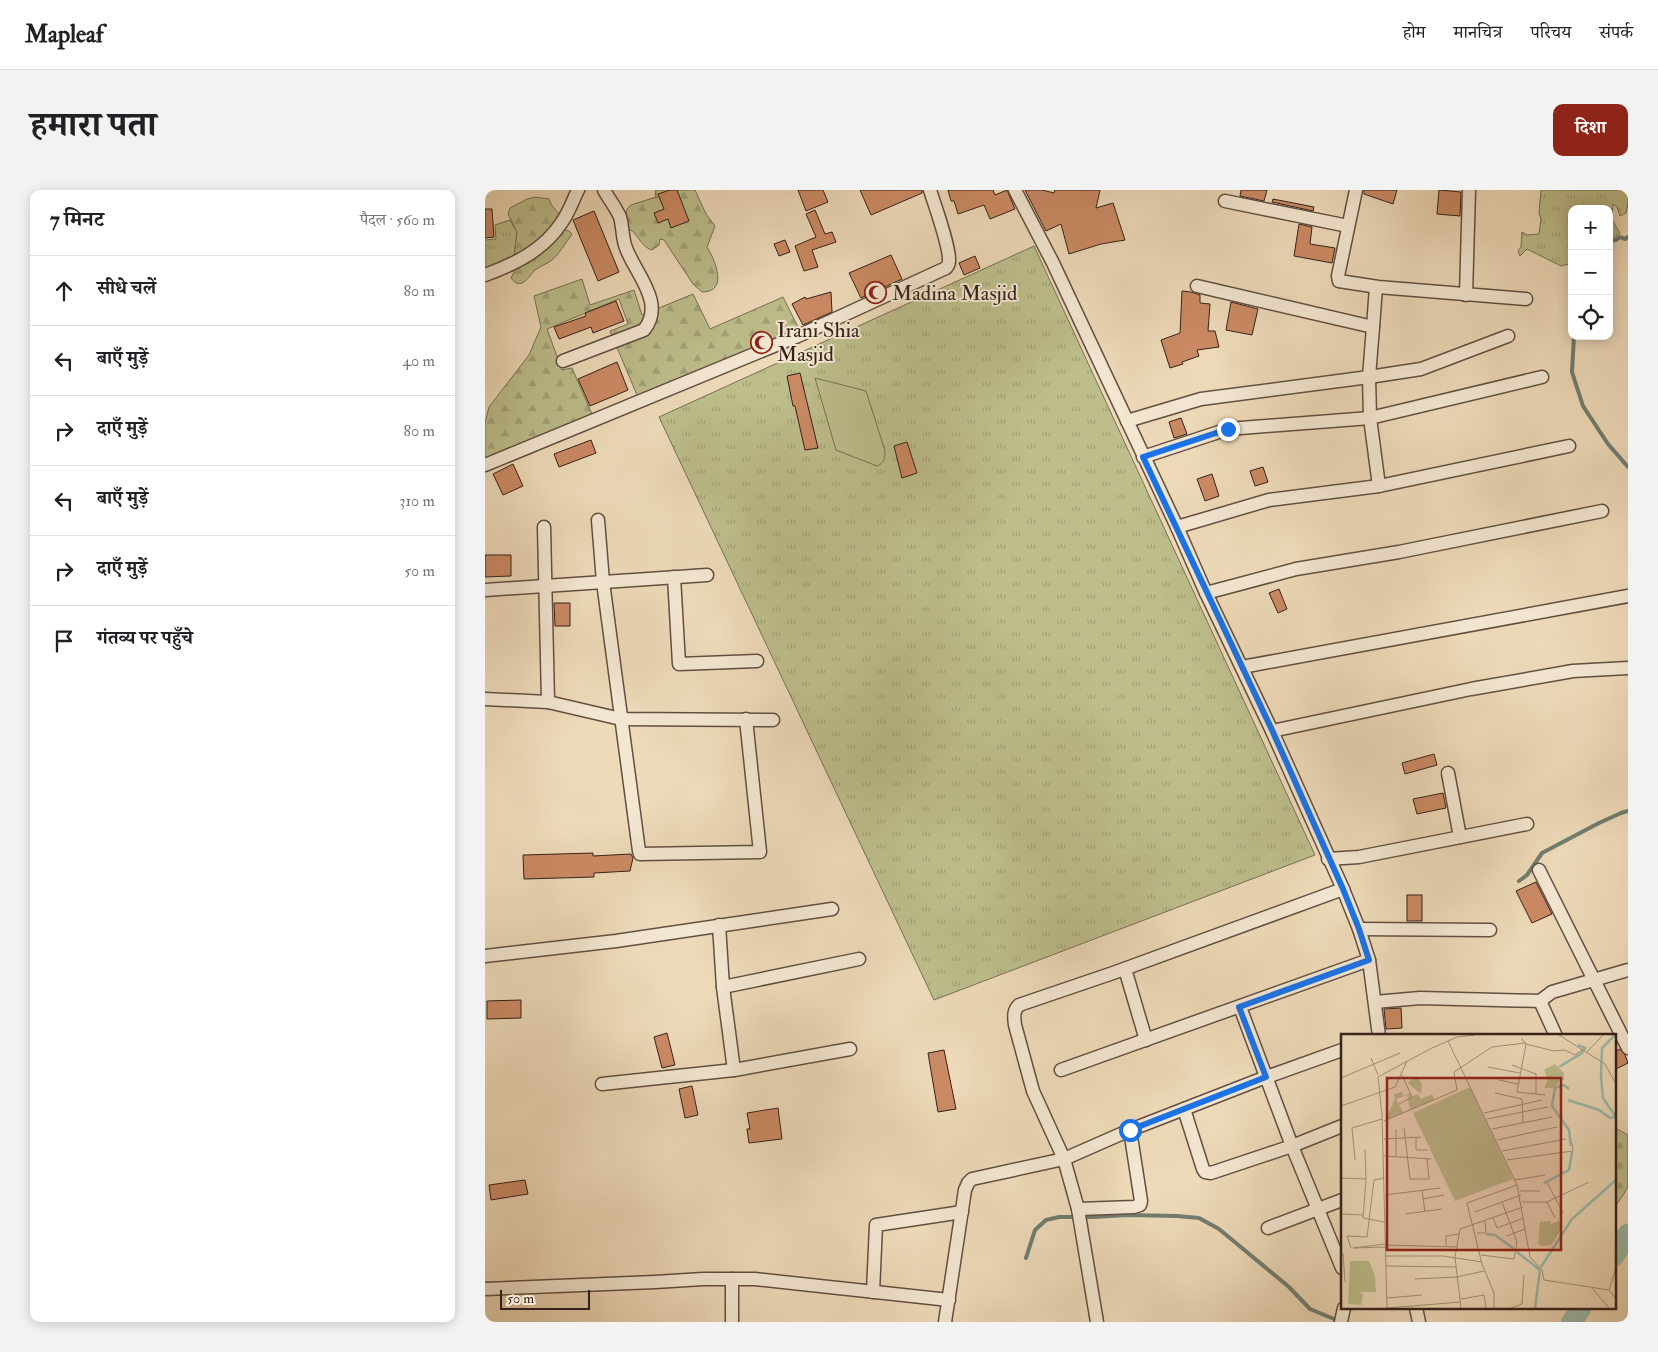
<!DOCTYPE html>
<html lang="hi">
<head>
<meta charset="utf-8">
<style>
  body { margin:0; font-family:"IM FELL Double Pica","Noto Serif Devanagari",serif; background:#f2f2f2; color:#202124 }
  .controls { position:absolute; right:15px; top:15px; display:grid; overflow:hidden; border-radius:10px; box-shadow:0 2px 12px #0003 }
  .controls button { width:45px; height:45px; display:grid; place-items:center; padding:0; border:0; border-bottom:1px solid #e0e0e0; background:#fff; color:#202124; font:25px sans-serif }
  .scale { position:absolute; left:15px; bottom:12px; width:90px; box-sizing:border-box; padding-left:5px; border:2px solid #34211a; border-top:0; font-size:14px; line-height:18px; white-space:nowrap; color:#34211a; -webkit-text-stroke:4px #f4e7d2; paint-order:stroke }
  .stop { position:absolute; width:15px; height:15px; margin:-11px; border:4px solid #1a73e8; border-radius:50%; background:#fff }
  .stop.end { background:#1a73e8; border-color:#fff; box-shadow:0 1px 5px #0008 }
  .list { margin:0; padding:0; list-style:none }
  h2 { display:flex; justify-content:space-between; align-items:center; height:65px; margin:0; padding:0 20px; font-size:21px }
  h2 small { font-size:16px; font-weight:400; color:#757577 }
  .list li { display:grid; grid-template-columns:32px 1fr auto; gap:15px; align-items:center; box-sizing:border-box; height:70px; padding:0 20px; border-top:1px solid #e0e0e0 }
  .list b { display:block; font-size:19px; white-space:nowrap }
  .list em { font-size:16px; font-style:normal; color:#757577 }
  .icon { flex:none; width:28px; height:28px; fill:none; stroke:currentColor; stroke-width:2; stroke-linecap:round; stroke-linejoin:round }
  .map { position:relative; flex:none; width:1143px; height:1132px; overflow:hidden; border-radius:10px }
  header { display:flex; align-items:center; gap:30px; box-sizing:border-box; height:70px; padding:0 25px; background:#fff; border-bottom:1px solid #e0e0e0 }
  header strong { font-size:24px }
  nav { display:flex; gap:28px; margin-inline-start:auto; font-size:18px }
  .intro { display:flex; align-items:center; justify-content:space-between; box-sizing:border-box; height:120px; padding:0 30px }
  h1 { margin:0; font-size:35px }
  .button { padding:12px 22px; border-radius:10px; background:#8f2418; color:#fff; font-size:18px; font-weight:700 }
  main { display:flex; gap:30px; padding:0 30px }
  aside { flex:1; background:#fff; border-radius:10px; box-shadow:0 2px 12px #0003 }
  .map>svg:first-child { display:block }
  .grass { fill:url(#grass-tufts); stroke:#787053 }
  .forest { fill:url(#forest-firs); stroke:#787053; fill-rule:evenodd }
  .cemetery { fill:url(#cemetery-stones); stroke:#787053 }
  .garden { fill:#bdbe8c; stroke:#787053 }
  .lines { fill:none; stroke-linecap:round; stroke-linejoin:round }
  .stream { stroke:#717d71; stroke-width:4 }
  .river { stroke:#9abbab; stroke-width:21 }
  .building { fill:#cb8a64; stroke:#34211a }
  .street-casing { stroke:#624f42; stroke-width:15 }
  .street { stroke:#f4e7d2; stroke-width:12 }
  .route { stroke:#1a73e8; stroke-width:6 }
  .labels { text-anchor:middle; stroke-width:4; stroke-linejoin:round; paint-order:stroke }
  .poi-label { font-size:21px; fill:#34211a; stroke:#f4e7d2; text-anchor:start }
  .inset-river { fill:none; stroke:#9abbab; stroke-width:2.5 }
  .inset-road { fill:none; stroke:#a49079; stroke-width:1 }
  .view { fill:#8f2418; fill-opacity:0.15; stroke:#8f2418; stroke-width:2.5 }
  .inset-edge { fill:none; stroke:#34211a; stroke-width:2.5 }
</style>
</head>
<body>
<header>
<strong>Mapleaf</strong>
<nav><a>होम</a><a>मानचित्र</a><a>परिचय</a><a>संपर्क</a></nav>
</header>
<div class="intro"><h1>हमारा पता</h1><a class="button">दिशा</a></div>
<main>
<aside>
<h2>7 मिनट<small>पैदल · 560 m</small></h2>
<ul class="list">
<li><svg class="icon" aria-label="ahead" viewBox="0 0 24 24"><path d="M12 20V5M6 11l6-6 6 6"/></svg><div><b>सीधे चलें</b></div><em>80 m</em></li>
<li><svg class="icon" aria-label="left" viewBox="0 0 24 24"><path d="M17 20v-9H6M10 6l-5 5 5 5"/></svg><div><b>बाएँ मुड़ें</b></div><em>40 m</em></li>
<li><svg class="icon" aria-label="right" viewBox="0 0 24 24"><path d="M7 20v-9h11M14 6l5 5-5 5"/></svg><div><b>दाएँ मुड़ें</b></div><em>80 m</em></li>
<li><svg class="icon" aria-label="left" viewBox="0 0 24 24"><path d="M17 20v-9H6M10 6l-5 5 5 5"/></svg><div><b>बाएँ मुड़ें</b></div><em>310 m</em></li>
<li><svg class="icon" aria-label="right" viewBox="0 0 24 24"><path d="M7 20v-9h11M14 6l5 5-5 5"/></svg><div><b>दाएँ मुड़ें</b></div><em>50 m</em></li>
<li><svg class="icon" aria-label="arrive" viewBox="0 0 24 24"><path d="M6 21V4h12l-3 4 3 4H6"/></svg><div><b>गंतव्य पर पहुँचे</b></div></li>
</ul>
</aside>
<div class="map">
<svg width="1143" height="1132" viewBox="0 0 1143 1132">
  <defs>
    <pattern id="grass-tufts" width="24" height="20" patternUnits="userSpaceOnUse" patternTransform="scale(1.25)"><rect width="24" height="20" fill="#bdbe8c"/><path d="M3 7l-1-3M5 7V3M7 7l1-3M15 17l-1-3M17 17v-4M19 17l1-3" fill="none" stroke="#a3a378"/></pattern>
    <pattern id="forest-firs" width="22" height="20" patternUnits="userSpaceOnUse" patternTransform="scale(1.25)"><rect width="22" height="20" fill="#bdbe8c"/><path d="M5 1l3.5 6h-7zM16 11l3.5 6h-7z" fill="#a3a378"/></pattern>
    <pattern id="cemetery-stones" width="16" height="16" patternUnits="userSpaceOnUse" patternTransform="scale(1.25)"><rect width="16" height="16" fill="#bdbe8c"/><path d="M2 7V4a2 2 0 0 1 4 0v3zM10 15v-3a2 2 0 0 1 4 0v3z" fill="#a3a378"/></pattern>
  </defs>
  <rect width="100%" height="100%" fill="#eedab9"/>
  <filter id="stains"><feTurbulence type="fractalNoise" baseFrequency=".004" numOctaves="4"/><feColorMatrix values="0 0 0 0 .2 0 0 0 0 .09 0 0 0 0 .02 0 0 0 .5 -.17"/></filter>
  <radialGradient id="worn" r=".72"><stop offset=".6" stop-color="#630" stop-opacity="0"/><stop offset="1" stop-color="#630" stop-opacity=".3"/></radialGradient>
  <g class="grass">
    <polygon points="1056,0 1143,0 1143,13 1141,23 1135,26 1132,17 1128,14 1127,30 1135,43 1124,53 1124,19 1087,19 1087,73 1076,76 1042,59 1035,66 1033,61 1036,57 1037,42 1042,45 1054,44 1056,29 1054,23"/>
    <polygon points="25,30 32,42 29,68 0,78 0,50 11,49 10,35"/>
    <polygon points="549,56 830,665 449,810 174,227"/>
  </g>
  <g class="forest">
    <path d="M171,0H210L221,24L230,36L222,57C230,70 244,102 217,102L208,94L179,50L175,49L174,55L167,60C158,57 156,51 150,44C149,41 146,41 144,39C139,33 141,26 142,19L146,15L171,7L170,1Z"/>
    <polygon points="50,7 64,9 66,14 77,28 53,54 29,68 32,42 23,24 25,18 42,9"/>
    <path d="M75,38L84,41L87,44C81,52 75,63 67,70C62,74 55,76 50,80C44,86 36,102 26,88L29,82L26,76Z"/>
    <path d="M97,89L105,115L149,100L157,125L208,104L225,139L298,107L315,141L0,272V233L4,217L44,165L56,137L49,106ZM134,109L143,134L125,141L152,205L107,224L87,178L77,180L62,139Z"/>
  </g>
  <polygon class="cemetery" points="1132,939 1143,945 1143,997 1129,1019 1129,940"/>
  <path class="garden" d="M330,188L381,201L400,261C400,269 399,273 392,276L351,260Z"/>
  <g class="lines">
    <g class="stream">
      <polyline points="1124,51 1131,50 1135,47 1140,49 1143,47"/>
      <polyline points="1089,146 1087,182 1098,216 1123,254 1143,277"/>
      <polyline points="1034,691 1042,685 1057,663 1114,633 1136,623 1143,621"/>
      <polyline points="541,1068 550,1040 561,1030 574,1027 608,1027 642,1025 692,1026 714,1028 734,1039 804,1097 825,1119 849,1129 851,1132"/>
    </g>
    <g class="river">
      <polyline points="1129,1066 1143,1044"/>
      <polyline points="1087,1132 1096,1118"/>
    </g>
  </g>
  <g class="building">
    <polygon points="185,0 192,0 204,31 186,38 183,29 173,33 169,23 179,19 173,4"/>
    <polygon points="313,0 338,0 343,12 321,21"/>
    <polygon points="375,0 437,0 437,3 386,25"/>
    <polygon points="463,0 508,0 510,5 522,0 530,19 505,29 499,15 473,24 469,11 466,11"/>
    <polygon points="540,0 557,0 569,3 570,0 615,0 611,18 628,13 640,50 616,54 584,64 576,34 561,41"/>
    <polygon points="756,0 782,0 779,11 755,6"/>
    <polygon points="879,0 912,0 908,14 879,4"/>
    <polygon points="954,0 976,2 975,26 952,24"/>
    <polygon points="788,9 829,17 828,21 787,12"/>
    <polygon points="0,19 7,19 9,47 0,48"/>
    <polygon points="330,20 340,44 347,42 351,52 327,60 333,77 319,81 310,56 331,47 321,24"/>
    <polygon points="109,21 134,82 113,91 88,30"/>
    <polygon points="814,34 827,37 825,54 850,58 847,73 809,66"/>
    <polygon points="300,50 305,62 294,66 289,54"/>
    <polygon points="406,65 417,89 376,108 364,83"/>
    <polygon points="490,66 495,78 479,85 474,73"/>
    <polygon points="697,101 706,102 715,105 715,113 725,114 723,141 730,141 734,157 712,160 714,166 697,172 698,174 685,178 676,150 695,143"/>
    <polygon points="346,102 347,122 318,135 307,114 320,107 321,109"/>
    <polygon points="131,111 139,131 108,143 106,137 74,149 69,137 101,126 100,123"/>
    <polygon points="746,112 773,119 767,145 741,140"/>
    <polygon points="132,172 143,200 105,216 93,189"/>
    <polygon points="315,183 333,258 320,260 310,216 308,216 302,186"/>
    <polygon points="696,228 702,244 689,248 684,232"/>
    <polygon points="106,250 111,263 74,277 69,264"/>
    <polygon points="422,252 432,283 417,288 409,256"/>
    <polygon points="28,274 38,296 18,305 8,284"/>
    <polygon points="778,277 783,292 770,296 765,281"/>
    <polygon points="727,284 734,306 720,311 712,289"/>
    <polygon points="0,365 26,365 26,386 0,387"/>
    <polygon points="794,399 802,419 793,423 784,403"/>
    <polygon points="69,413 85,413 85,436 70,436"/>
    <polygon points="949,564 952,575 920,584 917,573"/>
    <polygon points="958,603 961,618 932,624 928,609"/>
    <polygon points="108,663 108,666 146,664 148,668 145,681 109,683 109,687 39,689 38,665"/>
    <polygon points="1051,692 1067,724 1047,733 1031,701"/>
    <rect x="922" y="705" width="15" height="26"/>
    <polygon points="36,810 36,828 2,829 2,811"/>
    <polygon points="916,818 917,838 901,839 899,819"/>
    <polygon points="182,843 190,875 177,878 169,847"/>
    <polygon points="1135,859 1140,865 1143,873 1129,880 1129,862"/>
    <polygon points="459,860 471,919 453,922 443,863"/>
    <polygon points="207,896 213,925 200,928 194,899"/>
    <polygon points="293,918 297,949 264,953 262,939 265,939 262,923"/>
    <polygon points="40,990 43,1004 6,1010 4,995"/>
  </g>
  <g class="lines">
    <defs>
      <g id="street">
        <polyline points="530,0 568,73 692,337 721,403 787,541 858,699 874,739 884,770 894,846"/>
        <polyline points="871,0 853,86 854,91 893,97 1041,109"/>
        <polyline points="740,11 863,36"/>
        <path d="M0,85C30,74 59,60 77,32C84,22 88,10 93,0"/>
        <polyline points="712,96 888,137 884,187 885,228 894,296"/>
        <polyline points="981,105 984,0"/>
        <polyline points="888,137 891,97"/>
        <path d="M78,171L159,140C181,113 150,83 141,58C137,48 138,37 135,27C131,18 124,9 119,0"/>
        <polyline points="642,231 716,209 884,187 936,179 1023,146"/>
        <polyline points="658,267 743,239 885,228 1057,187"/>
        <path d="M0,275L313,146L461,78C463,75 464,75 464,71C465,57 450,16 445,0"/>
        <polyline points="113,330 118,392 154,661 155,664 275,662 261,529"/>
        <polyline points="59,337 63,512"/>
        <polyline points="692,337 784,310 894,296 1084,256"/>
        <polyline points="189,387 194,474 272,471"/>
        <polyline points="0,400 222,385"/>
        <polyline points="721,403 811,379 914,362 1117,321"/>
        <polyline points="757,477 1143,406"/>
        <polyline points="0,509 63,512 136,529 288,530"/>
        <polyline points="787,541 986,499 1088,481 1143,478"/>
        <polyline points="963,583 975,647"/>
        <polyline points="843,669 874,667 1042,634"/>
        <polyline points="1054,680 1143,858"/>
        <polyline points="234,735 238,797 249,880"/>
        <polyline points="874,739 1005,740"/>
        <polyline points="0,766 131,751 347,719"/>
        <polyline points="640,779 661,850"/>
        <polyline points="238,797 374,769"/>
        <polyline points="1055,811 1071,846"/>
        <polyline points="890,812 935,808 1055,811 1067,802 1143,780"/>
        <polyline points="755,817 807,956 857,1078"/>
        <polyline points="576,880 884,770"/>
        <polyline points="117,894 249,880 365,859"/>
        <polyline points="699,919 718,979 720,982 726,983 807,956 857,936"/>
        <polyline points="593,1019 649,1017 655,1015 656,1011 645,940"/>
        <polyline points="783,1038 857,1010"/>
        <polyline points="247,1089 247,1132"/>
        <polyline points="0,1099 170,1092 218,1089 270,1089 464,1110"/>
        <polyline points="388,1102 391,1035 477,1022"/>
        <polyline points="931,1118 934,1132"/>
        <polyline points="460,1132 480,1000 483,993 487,989 579,969 645,940 776,889 857,860"/>
        <path d="M612,1132L593,1019L579,969L548,901L530,835C529,827 528,821 534,815L628,783L858,699"/>
        <polyline points="856,1132 859,1118"/>
      </g>
    </defs>
    <use href="#street" class="street-casing"/>
    <use href="#street" class="street"/>
  </g>
  <g class="lines">
    <polyline class="route" points="645,940 781,887 754,817 884,770 874,739 858,699 787,540 658,267 743,239"/>
  </g>
  <defs>
    <symbol id="mosque-ring" viewBox="-11 -11 22 22"><circle r="9.5" fill="#f4e7d2" stroke="#8f2418" stroke-width="1.5"/><path d="M3.5-4.9A6 6 0 1 0 3.5 4.9A5 5 0 1 1 3.5-4.9Z" fill="#8f2418"/></symbol>
  </defs>
  <g fill-rule="evenodd">
    <use href="#mosque-ring" x="378" y="90" width="25" height="25"/>
    <use href="#mosque-ring" x="264" y="140" width="25" height="25"/>
  </g>
  <g class="labels">
    <g class="poi-label">
      <text x="407" y="110">Madina Masjid</text>
      <text x="292" y="147">Irani Shia<tspan x="292" dy="24">Masjid</tspan></text>
    </g>
  </g>
  <g transform="translate(856 844)">
    <rect width="275" height="275" fill="#eedab9"/>
    <path d="M214,30L223,39V46L218,47L214,54H203L207,45L203,36ZM129,53L172,145L114,167L72,79ZM9,227H28L34,242L35,258H17L22,260L20,271L7,270Z" fill="#bdbe8c"/>
    <path d="M75,42L81,50L80,60L67,49ZM61,58L62,62L69,59L70,63L77,60L80,65L91,60L94,66L44,86L54,65L53,60ZM66,61L69,75L62,78L55,65Z" fill="#bdbe8c" fill-rule="evenodd"/>
    <path d="M209,187L210,190L218,187L222,193L210,211L201,212L197,210L199,188Z" fill="#bdbe8c"/>
    <path class="inset-river" d="M274,1L261,14L260,43L262,64L275,83M218,33L241,19L244,14L237,11M228,55L223,51L214,54L211,72L228,96L230,112M227,66L258,76L269,84L275,83M203,149L228,136L231,118M145,200L154,201L173,215M176,218L199,236M200,233L231,185L275,146M194,274L199,236"/>
    <path class="inset-road" d="M218,1L264,30L275,50M180,4L185,10L213,17L224,16L234,21L241,16M107,7L176,151L189,223L201,236L203,246L268,256L275,265M185,10L176,58L204,61M246,18L262,1M30,24L37,41M171,31L195,40V60M147,33L179,39M0,44L59,19M158,46L177,50M154,59L181,65L182,89M58,70L71,63L61,41M0,72L54,53L66,27M143,79L201,66M146,85L207,73M43,87L116,56L113,38L151,13L184,9M63,94L69,145H88L86,125M55,95V122M151,95L211,83M75,103V116H87M43,105L80,103M156,106L216,93M161,117L225,105M43,122L90,125M14,126L11,94L41,85M166,126L232,117L231,109M0,144L25,145L24,115M25,145L22,184L43,188M174,146L204,141M206,148L222,179M81,156L84,178M179,157H199M44,161L99,154M82,165L103,161M181,168H206L248,148M206,168L214,184M134,178L180,161M0,180L22,181M64,180L101,175M152,184L156,194L183,184M136,199H145L144,187M165,202L184,195M44,210L12,214L44,213M44,211L116,213M105,212V202L118,200M10,214L6,202L26,203L33,146L43,144M2,219L4,248M140,221L173,225L176,208L161,168M44,222H102L141,228M45,232L115,233M74,245L116,243L143,237M251,254L268,274M268,256L275,234M46,264L81,261M120,265L143,261L145,274M46,274L120,268M46,274L41,81L37,43L91,14L116,3L134,1M120,274L114,223L119,195L182,173M153,274V259L141,230L126,169L176,151M170,274L181,270L183,241"/>
    <path class="view" d="M46,44H220V216H46Z"/>
    <rect width="275" height="275" class="inset-edge"/>
  </g>
  <rect width="100%" height="100%" filter="url(#stains)"/>
  <rect width="100%" height="100%" fill="url(#worn)"/>
</svg>
<div class="controls">
<button>+</button>
<button>−</button>
<button><svg class="icon" aria-label="locate" viewBox="0 0 24 24"><circle cx="12" cy="12" r="6"/><path d="M12 2v4M12 18v4M2 12h4M18 12h4"/></svg></button>
</div>
<div class="scale">50 m</div>
<div class="stop" style="left:645px;top:940px"></div>
<div class="stop end" style="left:743px;top:239px"></div>
</div>
</main>
</body>
</html>
